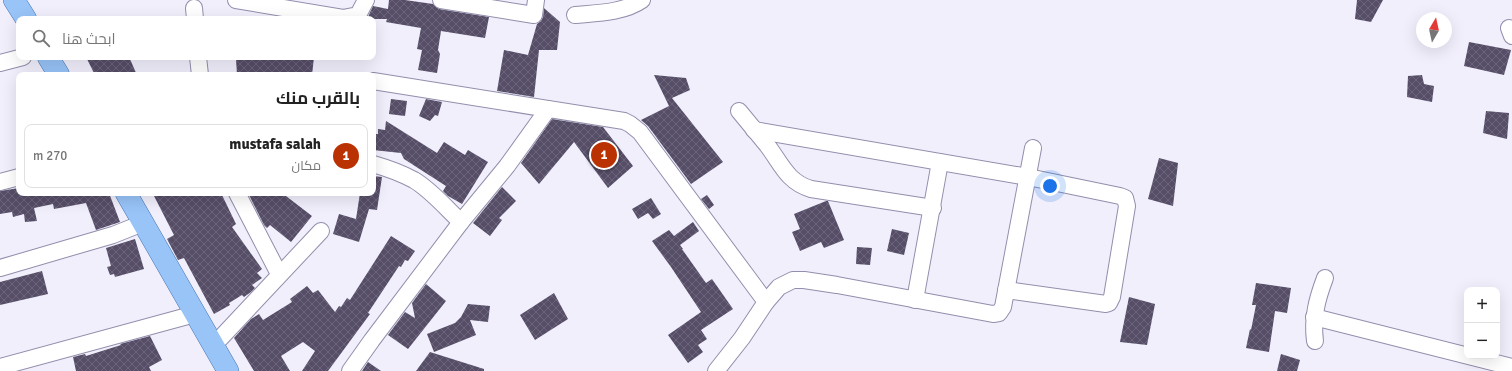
<!DOCTYPE html>
<html lang="ar">
<head>
<meta charset="utf-8">
<style>
  body { margin:0; font-family:Signika,Cairo,sans-serif; background:#f6f6f6; color:#222; direction:rtl }
  .controls { position:absolute; right:12px; bottom:12px; display:grid; overflow:hidden; border-radius:8px; box-shadow:0 4px 16px #0002 }
  .controls button { width:36px; height:36px; display:grid; place-items:center; padding:0; border:0; border-bottom:1px solid #e0e0e0; background:#fff; color:#222; font:20px sans-serif }
  .compass { position:absolute; left:1416px; top:12px; width:36px; height:36px; border-radius:50%; background:#fff; box-shadow:0 4px 16px #0002; rotate:9deg }
  .you { position:absolute; left:1050px; top:186px; width:14px; height:14px; margin:-10px; border:3px solid #fff; border-radius:50%; background:#1a73e8; box-shadow:0 0 0 6px #1a73e833 }
  .badge { display:grid; place-items:center; width:26px; height:26px; border-radius:50%; background:#ba3102; color:#fff; font-size:13px; font-weight:700 }
  .pin { position:absolute; translate:-50% -50%; border:2px solid #fff; box-shadow:0 1px 4px #0006 }
  .list { margin:0; padding:0; list-style:none }
  h2 { display:flex; justify-content:space-between; align-items:center; height:52px; margin:0; padding:0 16px; font-size:17px }
  h2 small { font-size:13px; font-weight:400; color:#767676 }
  .list li { display:grid; grid-template-columns:26px 1fr auto; gap:12px; align-items:center; box-sizing:border-box; height:64px; margin:0 8px 8px; padding:0 8px; border:1px solid #e0e0e0; border-radius:8px }
  .list b { display:block; font-size:15px; white-space:nowrap }
  .list p { margin:0; font-size:13px; white-space:nowrap; color:#767676 }
  .list em { font-size:13px; font-style:normal; color:#767676 }
  .icon { flex:none; width:22px; height:22px; fill:none; stroke:currentColor; stroke-width:2; stroke-linecap:round; stroke-linejoin:round }
  .map { position:relative; flex:none; width:1512px; height:371px; overflow:hidden; direction:ltr }
  .search { position:absolute; background:#fff; box-shadow:0 4px 16px #0002; left:16px; top:16px; width:360px; height:44px; display:flex; align-items:center; gap:10px; box-sizing:border-box; padding:0 14px; border-radius:8px; color:#767676; font-size:15px }
  .panel { position:absolute; background:#fff; box-shadow:0 4px 16px #0002; left:16px; top:72px; width:360px; height:124px; border-radius:8px; direction:rtl }
  .map>svg:first-child { display:block }
  .building { fill:url(#building-cross-hatch) }
  .lines { fill:none; stroke-linecap:round; stroke-linejoin:round }
  .minor-casing { stroke:#928eac; stroke-width:18 }
  .major-casing { stroke:#4877b4; stroke-width:22 }
  .minor { stroke:#fff; stroke-width:16 }
  .major { stroke:#98c4f8; stroke-width:21 }
</style>
</head>
<body>
<div class="map">
<svg width="1512" height="371" viewBox="0 0 1512 371">
  <defs>
    <pattern id="building-cross-hatch" width="8" height="8" patternUnits="userSpaceOnUse"><rect width="8" height="8" fill="#564d67"/><path d="M0 0l8 8M0 8l8-8" fill="none" stroke="#6c647a"/></pattern>
  </defs>
  <rect width="100%" height="100%" fill="#f1effc"/>
  <g class="building">
    <polygon points="389,0 405,0 433,4 439,9 489,17 485,38 441,31 438,50 440,54 437,73 418,70 422,50 417,49 421,28 386,22 387,19 367,19 373,6 388,9"/>
    <polygon points="1357,0 1383,0 1371,22 1355,19"/>
    <polygon points="544,8 560,22 557,50 539,50 534,97 497,91 504,50 528,55 537,24 541,21 543,17"/>
    <polygon points="1469,42 1511,50 1504,75 1464,66"/>
    <polygon points="86,57 129,57 137,75 95,75"/>
    <polygon points="247,57 314,57 312,75 237,75 236,59"/>
    <polygon points="654,75 686,78 690,90 672,98 723,162 691,184 648,126 641,120 669,106"/>
    <polygon points="1422,75 1424,84 1434,86 1432,102 1407,97 1408,76"/>
    <polygon points="391,99 407,101 405,116 389,114"/>
    <polygon points="426,99 442,102 438,116 435,115 430,121 419,116"/>
    <polygon points="1486,111 1509,113 1507,139 1483,133"/>
    <polygon points="552,119 603,127 633,166 608,188 574,142 539,184 521,163"/>
    <polygon points="386,121 437,153 444,142 465,155 468,150 488,162 462,204 448,196 443,191 446,186 404,159 401,153 373,150 373,134 378,134 378,129 385,130"/>
    <polygon points="1159,158 1178,163 1173,206 1148,199"/>
    <polygon points="373,176 382,177 377,210 369,209 359,242 333,234 339,214 356,219 360,193 373,193"/>
    <polygon points="502,187 516,201 499,218 502,220 490,236 473,223"/>
    <polygon points="19,188 19,193 39,193 39,195 53,193 109,193 120,222 96,230 86,203 54,209 53,204 34,208 37,221 25,222 24,214 13,217 12,212 0,214 0,191"/>
    <polygon points="160,193 221,193 236,224 232,227 262,269 257,273 262,278 252,285 255,288 251,292 244,297 242,295 229,303 230,305 214,314 184,258 178,260 167,239 174,235 154,196"/>
    <polygon points="248,193 282,193 312,216 291,242 270,225 267,228 264,225"/>
    <polygon points="707,195 714,205 709,209 701,199"/>
    <polygon points="651,198 661,214 653,219 648,213 638,219 632,209"/>
    <polygon points="826,201 828,201 844,240 824,248 821,242 800,251 792,232 800,229 794,214"/>
    <polygon points="693,222 699,231 680,245 683,249 682,249 706,283 712,279 733,309 701,330 707,339 698,345 703,352 688,363 668,335 701,312 671,267 652,241 669,230 674,236"/>
    <polygon points="892,229 909,233 904,255 887,251"/>
    <polygon points="391,236 415,251 408,261 405,260 401,267 399,266 368,313 370,314 328,371 302,371 315,351 303,342 281,356 290,371 254,371 234,338 251,319 259,314 263,320 292,302 290,299 307,286 313,293 318,290 335,312 339,306 341,307 347,298 350,300"/>
    <polygon points="135,239 144,269 115,277 114,274 110,275 107,267 111,266 106,248"/>
    <polygon points="857,247 872,248 870,265 856,264"/>
    <polygon points="42,271 48,294 0,305 0,282"/>
    <polygon points="1256,283 1291,288 1287,313 1275,311 1269,352 1246,348 1250,329 1251,330 1256,305 1252,305"/>
    <polygon points="426,284 446,301 408,349 388,335 405,312 415,318 412,303"/>
    <polygon points="554,293 568,319 535,340 520,315"/>
    <polygon points="1129,297 1155,304 1147,345 1120,342"/>
    <polygon points="468,304 490,306 488,322 470,320 476,335 434,352 427,334 455,323 461,317"/>
    <polygon points="150,336 162,360 149,367 151,371 76,371 73,357 85,354 86,356 121,345 120,344"/>
    <polygon points="430,352 484,369 484,371 416,371"/>
    <polygon points="1281,354 1300,360 1297,371 1277,371"/>
    <polygon points="368,362 381,371 362,371"/>
  </g>
  <g class="lines">
    <defs>
      <g id="minor">
        <polyline points="236,0 343,18 358,15 366,0"/>
        <polyline points="441,0 534,15 536,0"/>
        <polyline points="194,8 195,19"/>
        <path d="M575,15C597,13 623,13 642,0"/>
        <polyline points="1509,28 1512,36"/>
        <polyline points="198,57 200,75"/>
        <polyline points="0,63 23,57"/>
        <polyline points="373,81 624,121 630,124 640,132 766,302"/>
        <path d="M739,111C749,123 758,134 767,145C781,163 787,182 811,189L933,208"/>
        <polyline points="754,130 1028,177 1120,196 1125,198 1127,206 1112,297 1109,303 1106,304 1006,290"/>
        <path d="M373,164C387,168 401,173 414,180C431,190 446,208 461,222"/>
        <polyline points="0,182 19,177"/>
        <polyline points="237,193 279,274"/>
        <polyline points="0,268 113,235 143,223"/>
        <polyline points="915,300 940,162"/>
        <polyline points="1314,317 1512,367"/>
        <path d="M1315,341C1312,318 1317,299 1325,278"/>
        <polyline points="214,345 321,231"/>
        <polyline points="0,367 195,314"/>
        <polyline points="350,371 372,340 461,222 507,166 548,109"/>
        <polyline points="716,371 742,338 766,302 779,287 793,280 804,280 837,285 993,314 999,313 1003,307 1033,148"/>
      </g>
      <g id="major">
        <polyline points="14,0 26,19"/>
        <polyline points="48,57 59,75"/>
        <polyline points="126,193 228,371"/>
      </g>
    </defs>
    <use href="#minor" class="minor-casing"/>
    <use href="#major" class="major-casing"/>
    <use href="#minor" class="minor"/>
    <use href="#major" class="major"/>
  </g>
</svg>
<div class="controls">
<button>+</button>
<button>−</button>
</div>
<svg class="compass" viewBox="-18 -18 36 36"><path d="M0-13l5 13h-10z" fill="#e53935"/><path d="M0 13l5-13h-10z" fill="#767676"/></svg>
<div class="you"></div>
<div class="pin badge" style="left:604px;top:155px">1</div>
<div class="search"><svg class="icon" aria-label="search" viewBox="0 0 24 24"><circle cx="10" cy="10" r="6"/><path d="M15 15l6 6"/></svg>ابحث هنا</div>
<section class="panel">
<h2>بالقرب منك<small></small></h2>
<ul class="list">
<li><span class="badge">1</span><div><b>mustafa salah</b><p>مكان</p></div><em>270 m</em></li>
</ul>
</section>
</div>
</body>
</html>
